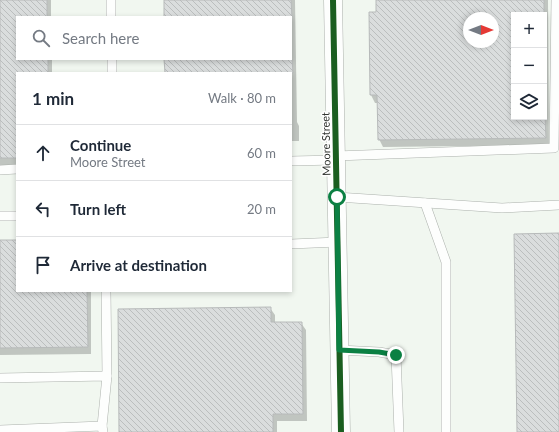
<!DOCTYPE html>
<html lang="en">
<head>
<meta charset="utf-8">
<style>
  body { margin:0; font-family:Lato,sans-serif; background:#f6f6f7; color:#1f2937 }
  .controls { position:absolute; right:12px; top:12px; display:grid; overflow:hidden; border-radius:0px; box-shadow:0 2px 6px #0003 }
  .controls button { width:36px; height:36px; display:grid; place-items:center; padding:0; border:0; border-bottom:1px solid #e0e1e3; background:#fff; color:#1f2937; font:20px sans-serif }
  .compass { position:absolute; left:463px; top:12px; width:36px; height:36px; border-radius:50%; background:#fff; box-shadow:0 2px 6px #0003; rotate:90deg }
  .stop { position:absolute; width:12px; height:12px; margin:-9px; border:3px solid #0b8043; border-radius:50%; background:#fff }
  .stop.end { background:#0b8043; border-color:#fff; box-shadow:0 1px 4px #0008 }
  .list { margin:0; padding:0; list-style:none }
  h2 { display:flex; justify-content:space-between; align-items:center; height:52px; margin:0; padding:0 16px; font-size:17px }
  h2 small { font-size:13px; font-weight:400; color:#747a83 }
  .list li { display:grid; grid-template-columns:26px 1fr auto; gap:12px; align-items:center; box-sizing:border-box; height:56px; padding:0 16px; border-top:1px solid #e0e1e3 }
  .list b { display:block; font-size:15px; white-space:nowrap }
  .list p { margin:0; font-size:13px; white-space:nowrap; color:#747a83 }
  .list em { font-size:13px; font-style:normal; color:#747a83 }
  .icon { flex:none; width:22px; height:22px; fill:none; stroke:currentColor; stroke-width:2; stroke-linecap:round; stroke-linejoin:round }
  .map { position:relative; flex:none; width:559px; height:432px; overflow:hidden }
  .search { position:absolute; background:#fff; box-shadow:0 2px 6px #0003; left:16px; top:16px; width:276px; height:44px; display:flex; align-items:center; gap:10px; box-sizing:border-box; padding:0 14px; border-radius:0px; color:#747a83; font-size:15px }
  .panel { position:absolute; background:#fff; box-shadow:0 2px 6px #0003; left:16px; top:72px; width:276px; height:220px; border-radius:0px }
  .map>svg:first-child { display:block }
  .shadow { fill:#0003; fill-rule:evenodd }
  .building { fill:url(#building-back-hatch); stroke:#b7baba; fill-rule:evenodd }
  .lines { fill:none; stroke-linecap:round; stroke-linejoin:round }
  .service-casing { stroke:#acb1ac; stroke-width:10 }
  .minor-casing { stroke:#acb1ac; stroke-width:19 }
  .service { stroke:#fdfefd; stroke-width:9 }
  .minor { stroke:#fdfefd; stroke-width:18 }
  .cycleway-casing { stroke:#fff; stroke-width:8 }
  .cycleway { stroke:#1b5e20; stroke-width:6 }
  .route { stroke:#0b8043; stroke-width:5 }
  .labels { text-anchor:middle; stroke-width:3; stroke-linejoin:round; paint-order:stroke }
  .street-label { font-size:11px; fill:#303430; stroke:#fff }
</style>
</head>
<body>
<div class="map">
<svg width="559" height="432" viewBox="0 0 559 432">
  <defs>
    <pattern id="building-back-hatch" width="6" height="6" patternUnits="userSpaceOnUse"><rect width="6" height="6" fill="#dadddd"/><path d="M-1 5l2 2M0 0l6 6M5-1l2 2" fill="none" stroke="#bbbebe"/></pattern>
  </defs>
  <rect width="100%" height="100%" fill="#f1f7f0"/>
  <g class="shadow">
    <polygon points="0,0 51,0 51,17 17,17 17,59 52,59 52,73 17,73 17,165 0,165"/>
    <polygon points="165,0 295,0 297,122 299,126 299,141 291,141 291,73 166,73 166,59 291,59 291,17 165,17"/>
    <path d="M377,0H548L549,145L383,147L379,139L378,103H375L371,95ZM514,15H544V117H514ZM469,18H493V42H469Z"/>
    <polygon points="0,241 17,241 17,291 91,291 91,354 0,355"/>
    <polygon points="270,308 275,315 275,323 301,323 306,330 307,421 277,421 277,432 120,432"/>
  </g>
  <g class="building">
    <polygon points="0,0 47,0 47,17 17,17 17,59 48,59 48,73 17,73 17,158 0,158"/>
    <polygon points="164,0 291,0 292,17 164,17"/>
    <path d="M376,0H544V15H514V117H545L546,138L378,140L377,95H370L369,12H376ZM469,18H493V42H469Z"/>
    <polygon points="164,59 292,59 293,73 165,73"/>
    <polygon points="559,233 559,432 517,432 514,234"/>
    <polygon points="0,240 17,240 17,291 87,291 88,347 0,348"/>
    <polygon points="271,307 271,322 302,322 303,414 273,414 273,432 119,432 118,309"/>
  </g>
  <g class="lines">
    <defs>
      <g id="service">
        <polyline points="111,0 111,17"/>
        <polyline points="112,59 112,73"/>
        <polyline points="336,156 554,148 556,0"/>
        <polyline points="291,161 336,160"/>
        <polyline points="0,170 17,169"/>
        <polyline points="337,197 502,208 559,205"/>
        <polyline points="425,203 446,262 446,432"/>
        <polyline points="0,216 17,216"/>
        <polyline points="291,244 338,242"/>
        <polyline points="106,291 107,376"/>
        <polyline points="339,350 379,352 396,355 399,432"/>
        <polyline points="0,378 107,376 102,426"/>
        <polyline points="0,430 102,426 103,432"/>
      </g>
      <polyline id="minor" points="333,0 341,432"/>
    </defs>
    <use href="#service" class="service-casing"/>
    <use href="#minor" class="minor-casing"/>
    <use href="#service" class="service"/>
    <use href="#minor" class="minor"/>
    <defs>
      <polyline id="cycleway" points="333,0 341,432"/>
    </defs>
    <use href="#cycleway" class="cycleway-casing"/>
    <use href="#cycleway" class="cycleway"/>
  </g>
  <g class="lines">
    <polyline class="route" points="337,197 339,350 379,352 396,355"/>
  </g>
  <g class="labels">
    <g class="street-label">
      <text transform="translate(326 144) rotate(-91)" y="4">Moore Street</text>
    </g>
  </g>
</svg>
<div class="controls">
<button>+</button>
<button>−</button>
<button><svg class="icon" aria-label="layers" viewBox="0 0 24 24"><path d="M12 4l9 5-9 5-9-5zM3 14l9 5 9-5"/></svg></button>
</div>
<svg class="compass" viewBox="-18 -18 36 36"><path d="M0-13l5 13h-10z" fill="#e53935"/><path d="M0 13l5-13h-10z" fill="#747a83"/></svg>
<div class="stop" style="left:337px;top:197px"></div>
<div class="stop end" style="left:396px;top:355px"></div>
<div class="search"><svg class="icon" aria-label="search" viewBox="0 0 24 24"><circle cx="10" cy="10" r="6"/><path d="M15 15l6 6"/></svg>Search here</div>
<section class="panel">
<h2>1 min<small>Walk · 80 m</small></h2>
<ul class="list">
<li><svg class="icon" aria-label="ahead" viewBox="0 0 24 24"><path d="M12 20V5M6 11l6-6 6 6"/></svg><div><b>Continue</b><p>Moore Street</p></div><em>60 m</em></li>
<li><svg class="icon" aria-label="left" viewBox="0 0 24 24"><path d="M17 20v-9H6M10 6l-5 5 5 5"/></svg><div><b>Turn left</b></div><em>20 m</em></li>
<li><svg class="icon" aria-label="arrive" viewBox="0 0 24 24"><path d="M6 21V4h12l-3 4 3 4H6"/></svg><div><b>Arrive at destination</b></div></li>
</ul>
</section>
</div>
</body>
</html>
